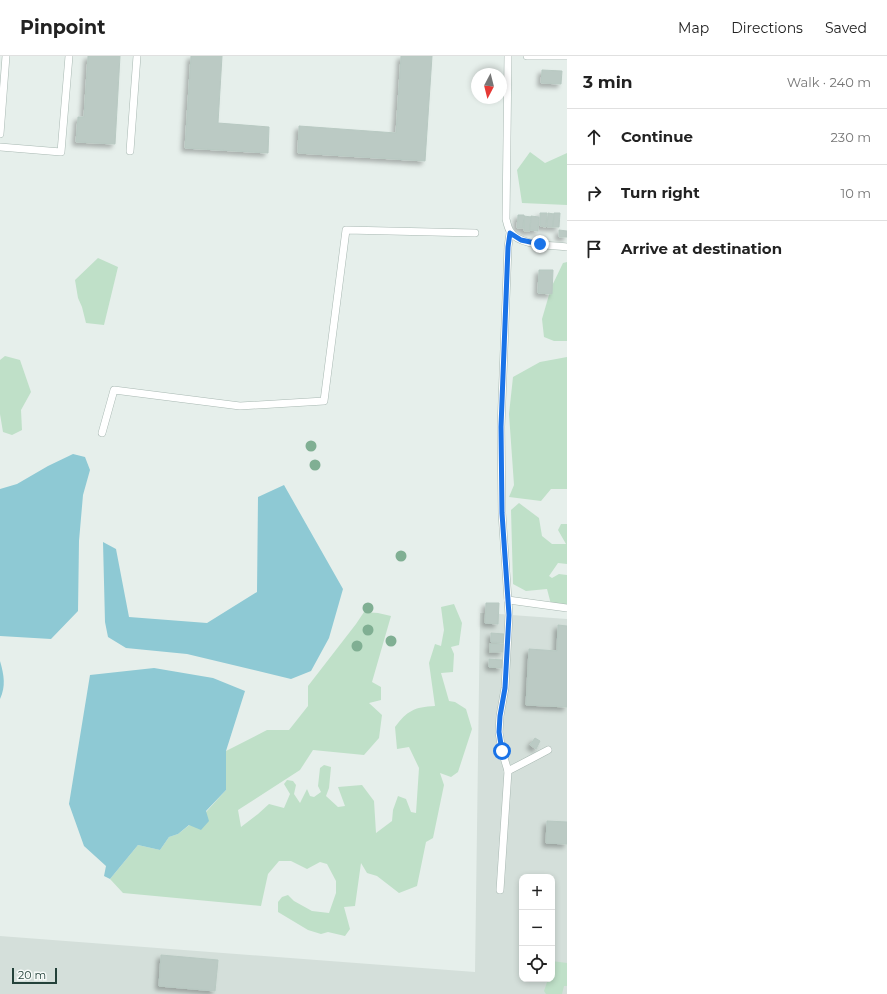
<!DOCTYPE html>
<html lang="en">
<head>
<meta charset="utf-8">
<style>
  body { margin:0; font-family:Montserrat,sans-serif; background:#f6f6f6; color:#222 }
  .controls { position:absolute; right:12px; bottom:12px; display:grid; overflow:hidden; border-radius:8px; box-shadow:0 2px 6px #0003 }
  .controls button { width:36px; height:36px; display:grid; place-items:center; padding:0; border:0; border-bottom:1px solid #e0e0e0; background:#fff; color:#222; font:20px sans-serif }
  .compass { position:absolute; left:471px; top:12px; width:36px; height:36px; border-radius:50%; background:#fff; box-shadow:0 2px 6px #0003; rotate:187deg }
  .scale { position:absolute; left:12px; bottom:10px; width:45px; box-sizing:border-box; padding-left:4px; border:2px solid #24423a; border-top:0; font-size:11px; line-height:14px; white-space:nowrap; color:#24423a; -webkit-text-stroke:3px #f7fbf9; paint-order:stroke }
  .stop { position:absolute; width:12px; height:12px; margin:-9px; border:3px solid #1a73e8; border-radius:50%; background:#fff }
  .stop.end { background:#1a73e8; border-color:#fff; box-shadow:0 1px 4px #0008 }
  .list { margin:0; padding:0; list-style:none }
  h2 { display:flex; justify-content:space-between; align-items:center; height:52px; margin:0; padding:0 16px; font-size:17px }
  h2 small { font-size:13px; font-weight:400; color:#767676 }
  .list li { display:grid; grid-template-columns:26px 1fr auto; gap:12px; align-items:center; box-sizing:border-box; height:56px; padding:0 16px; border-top:1px solid #e0e0e0 }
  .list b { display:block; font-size:15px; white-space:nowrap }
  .list em { font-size:13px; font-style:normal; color:#767676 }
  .icon { flex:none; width:22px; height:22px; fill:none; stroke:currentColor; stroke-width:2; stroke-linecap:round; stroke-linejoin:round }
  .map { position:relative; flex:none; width:567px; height:938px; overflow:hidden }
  header { display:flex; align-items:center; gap:24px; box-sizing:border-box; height:56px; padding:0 20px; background:#fff; border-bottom:1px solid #e0e0e0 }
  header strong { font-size:19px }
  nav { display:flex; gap:22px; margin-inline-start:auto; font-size:14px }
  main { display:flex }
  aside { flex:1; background:#fff }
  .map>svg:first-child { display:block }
  .built { fill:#d4dfda; fill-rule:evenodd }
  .green { fill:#bfe0c8 }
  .water { fill:#8ec9d4 }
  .building { fill:#bbcac4; stroke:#b8c9c2; filter:url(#shadow) }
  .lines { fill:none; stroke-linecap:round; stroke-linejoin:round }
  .service-casing { stroke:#a8b8b2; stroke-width:8 }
  .service { stroke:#fff; stroke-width:7 }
  .tree { fill:#80af93 }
  .route { stroke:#1a73e8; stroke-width:5 }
</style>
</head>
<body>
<header>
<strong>Pinpoint</strong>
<nav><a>Map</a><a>Directions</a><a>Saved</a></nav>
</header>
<main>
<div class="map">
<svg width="567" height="938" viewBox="0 0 567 938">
  <defs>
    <filter id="shadow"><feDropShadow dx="-3.5" dy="3.5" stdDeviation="2" flood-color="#0004"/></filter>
  </defs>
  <rect width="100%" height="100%" fill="#e6efeb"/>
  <path class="built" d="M486,547H499V558L567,563V938H0V880L475,916L480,557H486ZM522,821H552V923H522Z"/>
  <g class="green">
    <polygon points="530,96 545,107 567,97 567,149 522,147 517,114"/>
    <polygon points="98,202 118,211 104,269 86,267 82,251 78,242 75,224"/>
    <polygon points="567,206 567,285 554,285 544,281 542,263 551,232 563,207"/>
    <polygon points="5,300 20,304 31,336 21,354 22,374 12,379 3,376 0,358 0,304"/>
    <polygon points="567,301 567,433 551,433 541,445 509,441 514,429 509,358 513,321 540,306"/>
    <polygon points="519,447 539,462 542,480 552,488 566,488 558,474 561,468 567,468 567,508 558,507 549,520 552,522 559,518 567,519 567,553 552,552 547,533 526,535 513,528 511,454"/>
    <path d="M454,548L462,567L459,589L451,591L454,598L453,616L441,617L449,645L455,646L466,653L472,673L458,716L451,721L440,717L444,729L433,782L426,786L417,830L399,837L377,820L367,817L361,807L355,850L344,851L350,873L345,880L328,876L321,878L308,874L278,856V846L282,841L288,839L294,845L312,855L329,857L336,837V825L327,808L320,806L307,813L291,805H279L268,818L261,850L123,837L110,823L138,789L160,794L169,781L178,778L206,756L226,734V695L267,674H289L308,650V630L356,568L364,556L378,557L391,560L372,626L381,631V644L369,647L382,659L379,682L364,699L313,694L300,714L238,754L241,771L258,758L269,748L284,752L290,738L284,728L287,724L293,725L296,729L294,738L300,747L307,733L310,740L314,741L321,736L318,730L320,712L324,709L331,711L329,732L326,740L338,751L345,750L338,731L362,729L374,745L376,777L392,765L393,754L398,740L406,743L411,756L416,757L419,712L409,691L397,693L395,671C407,655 414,651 435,650L429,607L435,588L441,590L444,574L441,551Z"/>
    <polygon points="552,905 567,907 567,930 564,930 562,938 546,938 544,935 547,926 530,924 530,923 552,923"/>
  </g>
  <g class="water">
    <polygon points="73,398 85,401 90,414 83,439 79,485 78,555 51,583 0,580 0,433 17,428 48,410"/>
    <polygon points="284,429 343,533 329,582 311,615 291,623 187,598 126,592 108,581 105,566 103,486 116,493 129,561 207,567 257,536 258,441"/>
    <path d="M0,605C4,619 6,630 0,643Z"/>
    <polygon points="154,612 213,622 245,635 226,695 226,734 206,755 209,765 201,774 189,769 178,778 169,781 160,794 138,789 110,823 104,820 106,810 84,790 69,748 90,619"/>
  </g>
  <g class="building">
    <polygon points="88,0 120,0 115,88 76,86 78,61 84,61"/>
    <polygon points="191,0 222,0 218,67 269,71 268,97 185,92"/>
    <polygon points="401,0 432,0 425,105 298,97 299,70 396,77"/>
    <polygon points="542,14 562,15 561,28 541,27"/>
    <polygon points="540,157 547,157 546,171 540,170"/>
    <polygon points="548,157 554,158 553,171 547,171"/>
    <polygon points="554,157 560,157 559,171 553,171"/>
    <polygon points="518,159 524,159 523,172 517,172"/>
    <polygon points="524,160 531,161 530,175 524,175"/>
    <polygon points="531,160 539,161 538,175 530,174"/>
    <polygon points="559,174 567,175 567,181 559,181"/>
    <polygon points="539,214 553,214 552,238 538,237"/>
    <polygon points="486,547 499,547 498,568 485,567"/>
    <polygon points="558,569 567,570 567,651 526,649 529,593 557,595"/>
    <polygon points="491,577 504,578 503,587 491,586"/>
    <rect x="490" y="588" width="13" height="8"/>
    <polygon points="489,603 502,604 502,612 489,611"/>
    <polygon points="535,682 540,685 536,693 530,689"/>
    <polygon points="547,765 567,766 567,788 546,787"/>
    <polygon points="161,899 218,904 215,935 159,930"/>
  </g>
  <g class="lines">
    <defs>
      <g id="service">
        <path d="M508,0L506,163C507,167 508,172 510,175C518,190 552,189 567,191"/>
        <polyline points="527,0 567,0"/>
        <polyline points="0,78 6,0"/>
        <polyline points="0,91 61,96 69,0"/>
        <polyline points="130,95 137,0"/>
        <polyline points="102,377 114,334 240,350 324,345 346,174 475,177"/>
        <polyline points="508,544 567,552"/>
        <polyline points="508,715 548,694"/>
        <polyline points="500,834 508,715 502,695 499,676 500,660 505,632 509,559 502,457 501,371 508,191 510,177"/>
      </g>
    </defs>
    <use href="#service" class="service-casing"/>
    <use href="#service" class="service"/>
  </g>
  <g class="tree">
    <circle cx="311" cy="390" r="5.5"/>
    <circle cx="315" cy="409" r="5.5"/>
    <circle cx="401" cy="500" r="5.5"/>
    <circle cx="368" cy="552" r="5.5"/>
    <circle cx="368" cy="574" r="5.5"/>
    <circle cx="391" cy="585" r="5.5"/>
    <circle cx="357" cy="590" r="5.5"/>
  </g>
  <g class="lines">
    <polyline class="route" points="502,695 499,676 500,660 505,632 509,559 502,457 501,371 508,191 510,177 521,184 540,188"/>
  </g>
</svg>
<div class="controls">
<button>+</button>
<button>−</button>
<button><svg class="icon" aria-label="locate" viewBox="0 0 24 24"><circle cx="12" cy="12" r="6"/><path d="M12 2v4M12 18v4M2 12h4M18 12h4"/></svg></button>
</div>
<svg class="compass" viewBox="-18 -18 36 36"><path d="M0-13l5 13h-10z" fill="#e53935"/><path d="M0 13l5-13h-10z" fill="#767676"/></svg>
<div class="scale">20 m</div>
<div class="stop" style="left:502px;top:695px"></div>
<div class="stop end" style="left:540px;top:188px"></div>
</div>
<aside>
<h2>3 min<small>Walk · 240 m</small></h2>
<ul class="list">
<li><svg class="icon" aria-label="ahead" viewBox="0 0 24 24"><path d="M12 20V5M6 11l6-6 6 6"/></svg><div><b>Continue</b></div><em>230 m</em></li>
<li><svg class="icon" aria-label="right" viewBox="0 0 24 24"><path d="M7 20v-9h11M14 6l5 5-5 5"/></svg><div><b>Turn right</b></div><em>10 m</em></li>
<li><svg class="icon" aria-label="arrive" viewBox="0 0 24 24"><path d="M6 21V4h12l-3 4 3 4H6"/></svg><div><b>Arrive at destination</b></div></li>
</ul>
</aside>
</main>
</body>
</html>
